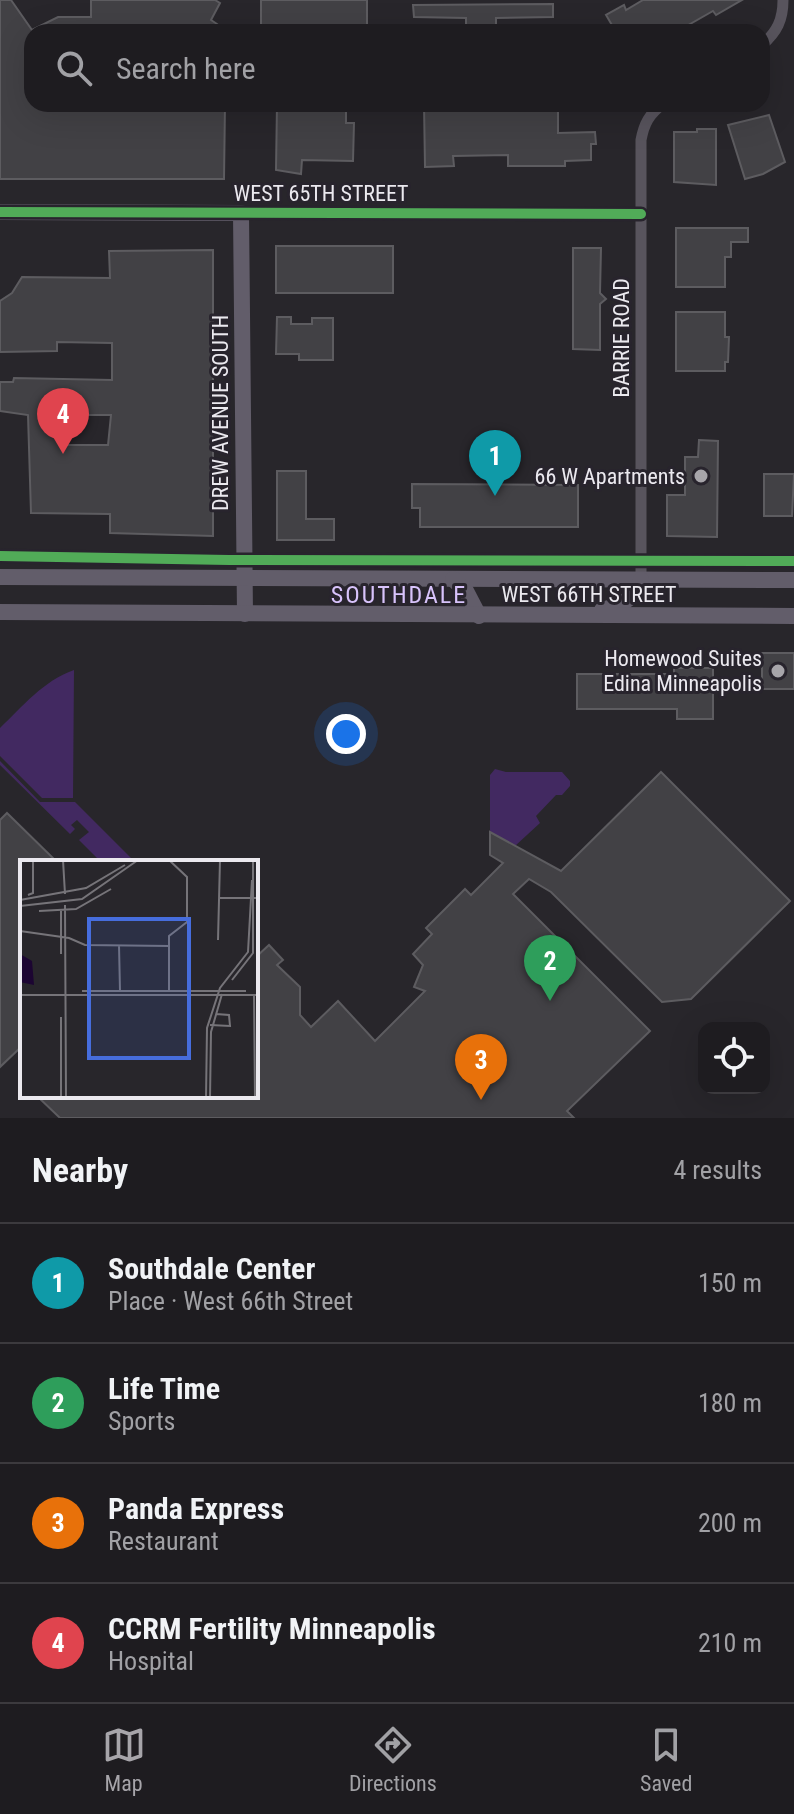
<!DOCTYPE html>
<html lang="en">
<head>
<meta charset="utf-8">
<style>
  body { margin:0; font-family:"Roboto Condensed",sans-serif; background:#2b292d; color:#f1f3f6 }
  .controls { position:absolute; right:24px; bottom:24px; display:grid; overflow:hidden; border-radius:16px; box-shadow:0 8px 32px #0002 }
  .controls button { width:72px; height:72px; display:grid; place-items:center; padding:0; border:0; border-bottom:2px solid #3c3a3e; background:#1e1c20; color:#f1f3f6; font:40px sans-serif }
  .you { position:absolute; left:346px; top:734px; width:28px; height:28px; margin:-20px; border:6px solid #fff; border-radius:50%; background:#1a73e8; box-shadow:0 0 0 12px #1a73e833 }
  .badge { display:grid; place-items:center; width:52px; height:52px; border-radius:50%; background:#a7a5aa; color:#fff; font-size:26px; font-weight:700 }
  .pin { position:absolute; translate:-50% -66px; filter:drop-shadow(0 2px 4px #0008) }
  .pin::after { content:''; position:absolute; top:42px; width:28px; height:24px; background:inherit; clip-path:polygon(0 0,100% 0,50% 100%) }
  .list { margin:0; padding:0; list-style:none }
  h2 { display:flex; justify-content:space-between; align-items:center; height:104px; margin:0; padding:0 32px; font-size:34px }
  h2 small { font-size:26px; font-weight:400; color:#a1a1a5 }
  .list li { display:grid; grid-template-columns:52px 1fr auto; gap:24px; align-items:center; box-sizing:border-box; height:120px; padding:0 32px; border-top:2px solid #3c3a3e }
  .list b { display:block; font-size:30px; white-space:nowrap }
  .list p { margin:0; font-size:26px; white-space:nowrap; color:#a1a1a5 }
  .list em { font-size:26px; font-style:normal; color:#a1a1a5 }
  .icon { flex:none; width:44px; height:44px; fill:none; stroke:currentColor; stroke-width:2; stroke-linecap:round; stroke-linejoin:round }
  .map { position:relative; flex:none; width:794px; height:1118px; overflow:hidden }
  .search { position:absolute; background:#1e1c20; box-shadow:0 8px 32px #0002; left:24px; right:24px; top:24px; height:88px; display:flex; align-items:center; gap:20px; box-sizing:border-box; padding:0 28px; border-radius:24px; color:#a1a1a5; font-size:30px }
  .sheet { height:584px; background:#1e1c20 }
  nav { display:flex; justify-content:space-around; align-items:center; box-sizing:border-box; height:112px; border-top:2px solid #3c3a3e; background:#1e1c20; font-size:22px; color:#a1a1a5 }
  nav a { display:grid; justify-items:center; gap:4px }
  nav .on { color:#a7a5aa }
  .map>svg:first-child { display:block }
  .green { fill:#422961 }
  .building { fill:#424145; stroke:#5d5c60; stroke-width:2; fill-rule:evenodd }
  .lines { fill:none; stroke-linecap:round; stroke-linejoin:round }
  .street { stroke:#58545d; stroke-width:11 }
  .secondary { stroke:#625d6a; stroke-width:16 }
  .cycleway-casing { stroke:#28242d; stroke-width:15 }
  .cycleway { stroke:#51ab58; stroke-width:10 }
  .poi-dot { fill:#a7a5aa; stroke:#28242d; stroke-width:3 }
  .labels { text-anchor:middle; stroke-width:6; stroke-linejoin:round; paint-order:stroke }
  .street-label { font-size:22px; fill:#ebe9ef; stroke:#28242d }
  .poi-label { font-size:22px; fill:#ebe9ef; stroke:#28242d; text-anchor:end }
  .neighbourhood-label { font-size:24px; letter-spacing:2px; fill:#d8c3fb; stroke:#28242d }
  .inset-road { fill:none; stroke:#767479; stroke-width:2 }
  .view { fill:#466ddd; fill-opacity:0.15; stroke:#466ddd; stroke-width:4 }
  .inset-edge { fill:none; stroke:#ebe9ef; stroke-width:4 }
</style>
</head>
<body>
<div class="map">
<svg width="794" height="1118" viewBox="0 0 794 1118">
  <rect width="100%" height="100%" fill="#28262b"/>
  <g class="green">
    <path d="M74,670L73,798H42L0,756V728C23,706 43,681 74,670Z"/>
    <polygon points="0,761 40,802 75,802 135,862 101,862 79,840 89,832 77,820 71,825 75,829 70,834 0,765"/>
    <polygon points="495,769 506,772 562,772 570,781 570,786 562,795 556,795 536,816 540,823 515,846 490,832 490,775"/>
  </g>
  <g class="building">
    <polygon points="0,0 11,0 32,30 58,17 91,17 91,0 215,0 220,3 211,20 217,24 213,32 32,32 32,104 225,104 224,179 0,179"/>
    <rect x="261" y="0" width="106" height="32"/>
    <polygon points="643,0 742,0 716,15 713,11 676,32 616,32 606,15 624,5 626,10"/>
    <polygon points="553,4 553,17 496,18 496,32 466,32 466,18 414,17 413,5"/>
    <polygon points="277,104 343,104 343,107 346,107 346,123 354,123 353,161 302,160 301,174 276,170"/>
    <polygon points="424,104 558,104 558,133 595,132 596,144 591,144 591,160 565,161 565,166 508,166 508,155 453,156 454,166 425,167"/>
    <polygon points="769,115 785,162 763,174 745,179 728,125"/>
    <polygon points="697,129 716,129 716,185 674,182 674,132 697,132"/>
    <polygon points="676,228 748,228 748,242 731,242 731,257 725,257 725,287 676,287"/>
    <rect x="276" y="246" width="117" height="47"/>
    <polygon points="573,248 601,248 600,293 606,299 600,304 600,350 573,349"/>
    <path d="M213,250V536L110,533V514L31,513L28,415L0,411V382H13L14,378L112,380V343L57,342V351L0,352V301L12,293L22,277L110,278L109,251ZM62,415H111L108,445H65Z"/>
    <polygon points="676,312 725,312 725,337 729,337 728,362 725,362 725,371 676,371"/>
    <polygon points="277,317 291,317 291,324 312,324 312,318 333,318 333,360 299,360 299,354 276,354"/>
    <polygon points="699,440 718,441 717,537 667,536 667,495 685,495 685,457 698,457"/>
    <polygon points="277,471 306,471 306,519 334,519 334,540 277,540"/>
    <polygon points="764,474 794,474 792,516 764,516"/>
    <polygon points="412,484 578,485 578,527 420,527 420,508 412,508"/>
    <rect x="762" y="653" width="32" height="36"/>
    <polygon points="674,668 713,668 713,719 677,719 677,709 577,709 577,674 674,674"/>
    <polygon points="661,772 790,901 691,999 662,1002 551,892 529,879 513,894 650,1031 567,1111 574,1118 60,1118 37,1096 256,1096 256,957 269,945 283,960 277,965 300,987 300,1015 311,1027 338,1001 375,1041 425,991 414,987 423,965 413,954 432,934 426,928 465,889 471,895 503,863 490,855 490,832 561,871"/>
    <polygon points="7,813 57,862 22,862 22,1046 0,1067 0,820"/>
  </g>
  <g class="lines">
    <g class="street">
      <path d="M762,45C777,32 783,20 783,0"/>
      <polyline points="241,213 641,214"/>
      <path d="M641,580V140C644,124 649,114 663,104"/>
    </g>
    <g class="secondary">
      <polyline points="0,212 241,213 245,614"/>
      <polyline points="0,577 794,580"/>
      <polyline points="453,579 466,591 479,616"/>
      <path d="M602,610C621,605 634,600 641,580"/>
      <polyline points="0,612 794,616"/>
    </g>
    <defs>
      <g id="cycleway">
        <polyline points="0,212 641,214"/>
        <polyline points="0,556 229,560 794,561"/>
      </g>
    </defs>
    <use href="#cycleway" class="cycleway-casing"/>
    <use href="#cycleway" class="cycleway"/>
  </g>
  <g class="poi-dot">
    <circle cx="701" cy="476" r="8"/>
    <circle cx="778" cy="671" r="8"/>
  </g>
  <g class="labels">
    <g class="street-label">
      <text x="321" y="201">WEST 65TH STREET</text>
      <text transform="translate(621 338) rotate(-90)" y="8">BARRIE ROAD</text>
      <text transform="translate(220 413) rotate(-90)" y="8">DREW AVENUE SOUTH</text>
      <text x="589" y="602">WEST 66TH STREET</text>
    </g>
    <g class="poi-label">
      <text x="685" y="484">66 W Apartments</text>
      <text x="762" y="666">Homewood Suites<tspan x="762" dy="25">Edina Minneapolis</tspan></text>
    </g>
    <g class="neighbourhood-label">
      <text x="399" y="603">SOUTHDALE</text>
    </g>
  </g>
  <g transform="translate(20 860)">
    <rect width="238" height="238" fill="#28262b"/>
    <path d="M0,94L12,101L14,125L0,122Z" fill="#1c0532"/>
    <path class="inset-road" d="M43,0L45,34M149,0L167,17V62L149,76V131M8,35L13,33V0M200,38H238M0,40L66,28L105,5M45,45L46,238M0,46L62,39L118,0M41,49V94M19,51L56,49L91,29M0,71L49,78L65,85L150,86M198,80L200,0M99,85L100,131M212,120L233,93V0M62,131H226M0,135H238M234,135L235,238M190,165L210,166L209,155L196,154M41,238V157M186,238L187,168L200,128L228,92L232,20M190,238L191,172L202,134"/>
    <path class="view" d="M69,59H169V198H69Z"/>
    <rect width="238" height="238" class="inset-edge"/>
  </g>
</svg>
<div class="controls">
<button><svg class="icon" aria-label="locate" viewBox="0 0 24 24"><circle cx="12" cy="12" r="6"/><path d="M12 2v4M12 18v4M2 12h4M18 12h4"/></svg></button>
</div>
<div class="you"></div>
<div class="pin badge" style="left:495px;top:496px;background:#0f9aa8">1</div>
<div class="pin badge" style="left:550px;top:1001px;background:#2e9e5b">2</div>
<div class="pin badge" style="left:481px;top:1100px;background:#e8710a">3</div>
<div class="pin badge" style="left:63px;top:454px;background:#e0444e">4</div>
<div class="search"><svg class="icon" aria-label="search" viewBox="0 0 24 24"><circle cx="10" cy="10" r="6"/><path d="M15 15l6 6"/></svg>Search here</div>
</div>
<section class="sheet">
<h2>Nearby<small>4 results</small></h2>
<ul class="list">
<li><span class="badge" style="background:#0f9aa8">1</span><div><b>Southdale Center</b><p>Place · West 66th Street</p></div><em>150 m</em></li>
<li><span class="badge" style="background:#2e9e5b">2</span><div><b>Life Time</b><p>Sports</p></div><em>180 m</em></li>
<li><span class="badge" style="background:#e8710a">3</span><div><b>Panda Express</b><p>Restaurant</p></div><em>200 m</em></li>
<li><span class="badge" style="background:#e0444e">4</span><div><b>CCRM Fertility Minneapolis</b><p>Hospital</p></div><em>210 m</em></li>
</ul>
</section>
<nav>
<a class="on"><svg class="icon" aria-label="map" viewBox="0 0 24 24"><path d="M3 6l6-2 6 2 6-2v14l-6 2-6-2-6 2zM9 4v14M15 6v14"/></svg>Map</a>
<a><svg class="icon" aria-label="directions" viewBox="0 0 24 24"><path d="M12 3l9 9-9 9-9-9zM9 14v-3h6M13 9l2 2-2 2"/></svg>Directions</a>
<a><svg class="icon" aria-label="saved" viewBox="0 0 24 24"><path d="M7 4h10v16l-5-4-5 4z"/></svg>Saved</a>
</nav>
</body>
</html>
